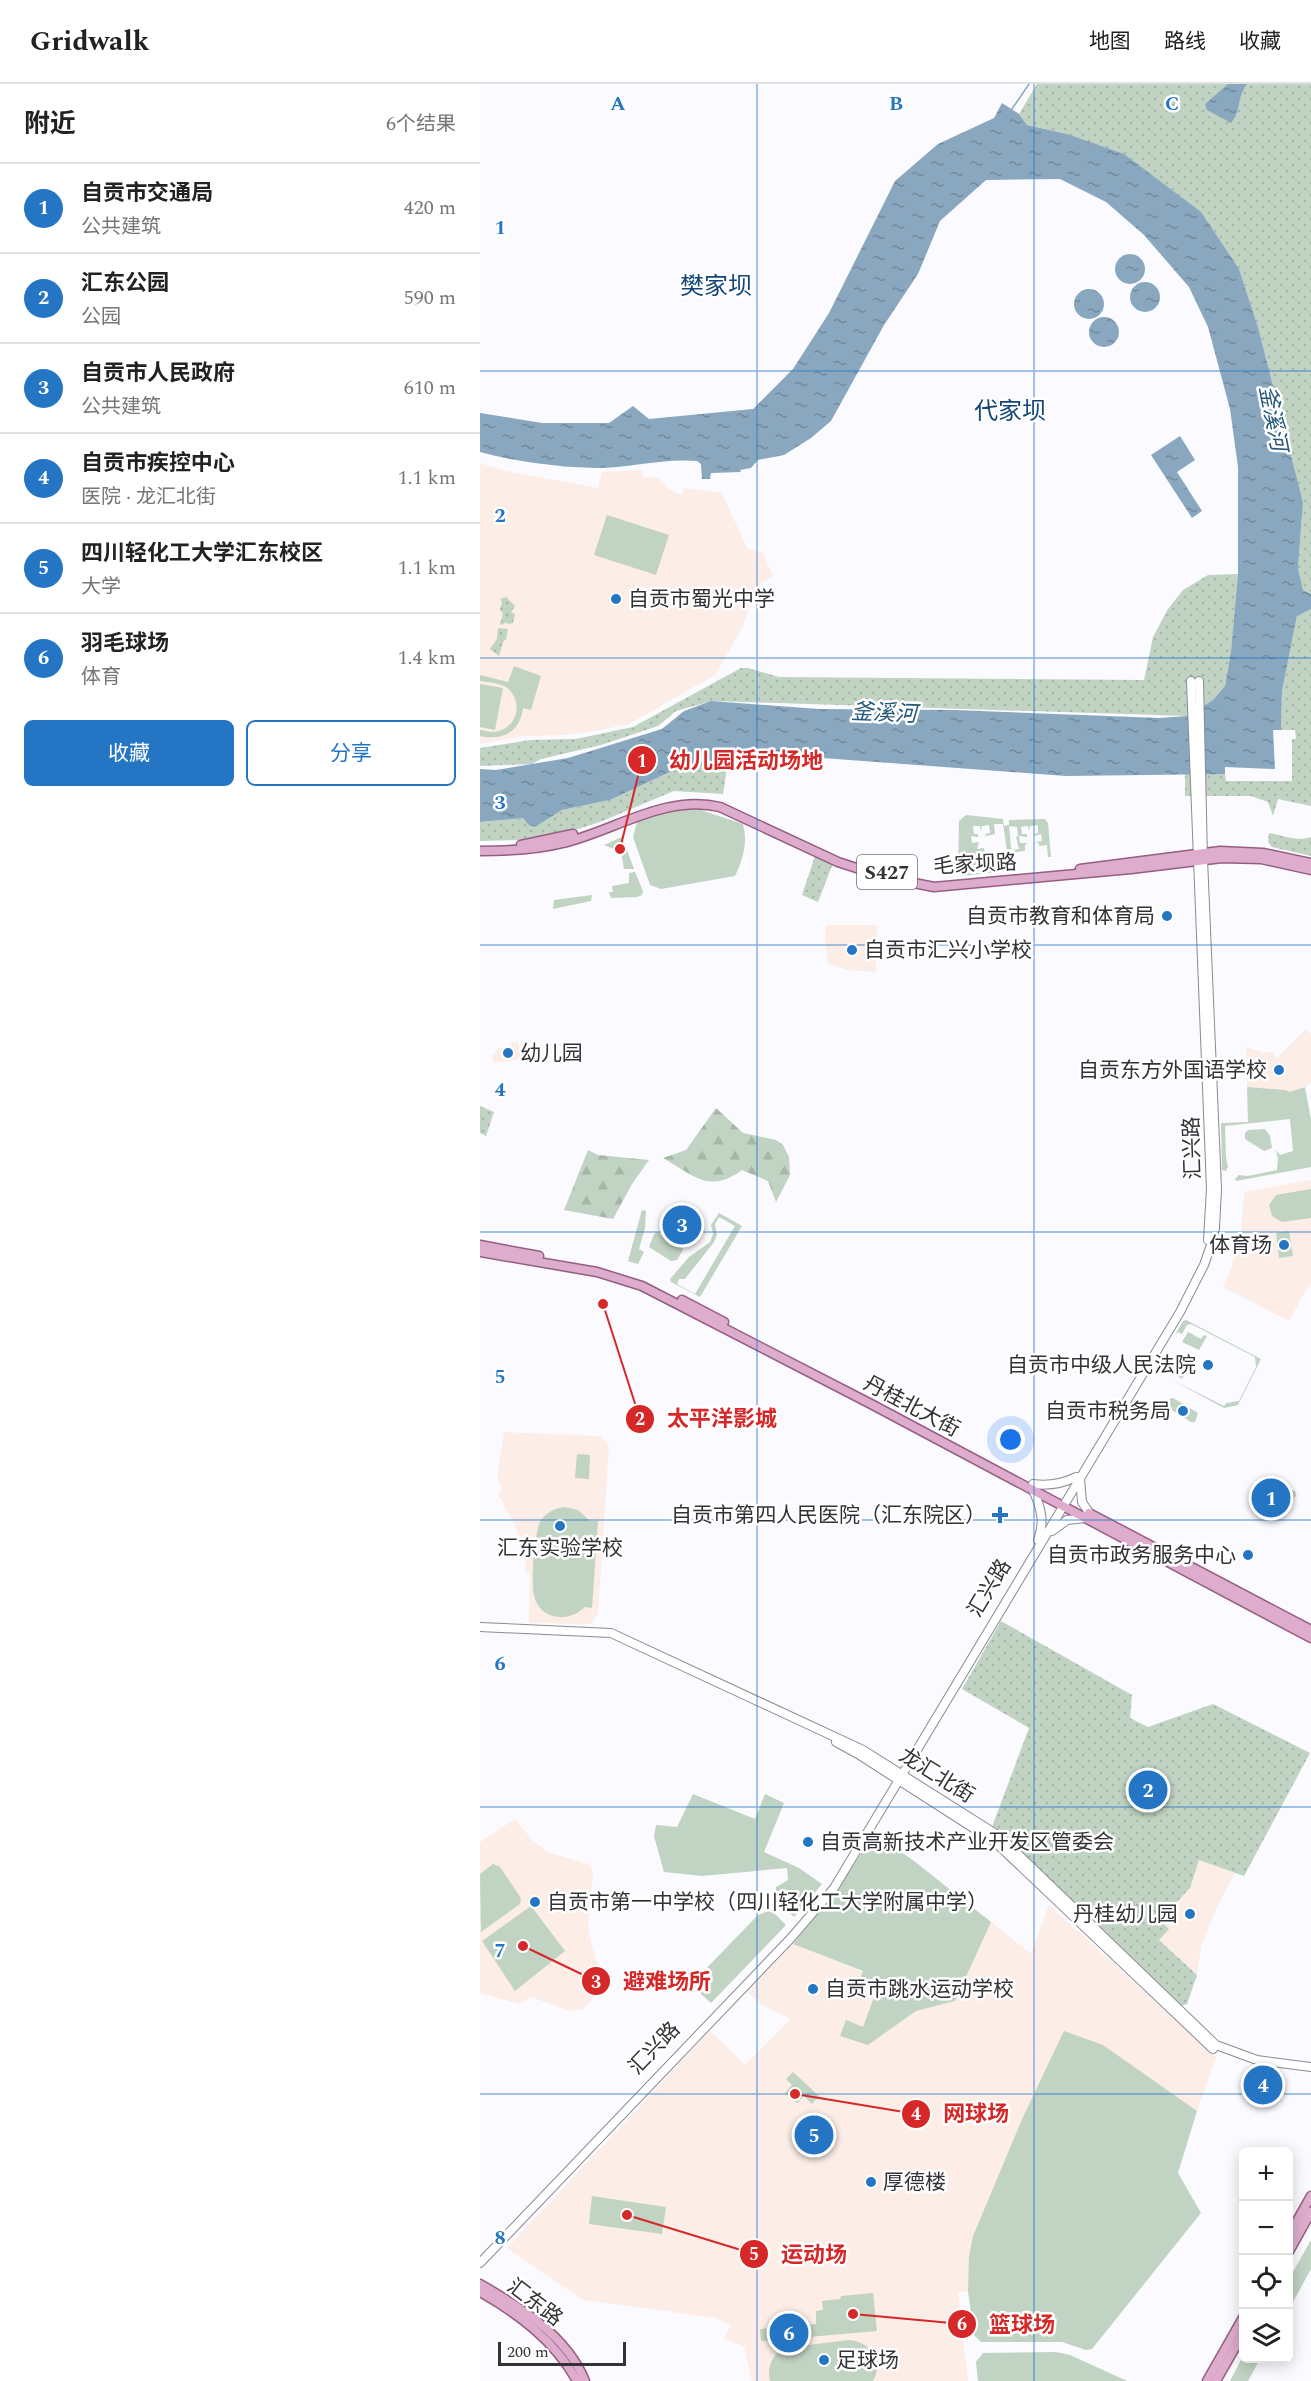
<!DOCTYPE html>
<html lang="zh">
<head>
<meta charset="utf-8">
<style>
  body { margin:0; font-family:Spectral,"Noto Sans SC",serif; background:#f6f6f6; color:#222 }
  .controls { position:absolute; right:18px; bottom:18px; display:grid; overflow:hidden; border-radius:9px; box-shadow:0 3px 15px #0003 }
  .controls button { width:54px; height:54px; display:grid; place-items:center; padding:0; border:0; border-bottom:2px solid #e0e0e0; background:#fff; color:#222; font:30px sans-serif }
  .scale { position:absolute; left:18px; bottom:15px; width:128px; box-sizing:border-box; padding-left:6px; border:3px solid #323237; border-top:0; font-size:16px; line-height:21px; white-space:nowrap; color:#323237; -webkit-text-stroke:4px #fff; paint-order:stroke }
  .you { position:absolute; left:531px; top:1356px; width:21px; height:21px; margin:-15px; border:4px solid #fff; border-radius:50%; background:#1a73e8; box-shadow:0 0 0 9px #1a73e833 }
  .badge { display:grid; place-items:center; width:39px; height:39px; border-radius:50%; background:#2475c4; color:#fff; font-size:20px; font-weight:700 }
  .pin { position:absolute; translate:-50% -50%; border:3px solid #fff; box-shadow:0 2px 6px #0006 }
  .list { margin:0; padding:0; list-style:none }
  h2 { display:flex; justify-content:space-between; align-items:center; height:78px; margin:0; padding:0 24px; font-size:26px }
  h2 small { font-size:20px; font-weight:400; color:#767676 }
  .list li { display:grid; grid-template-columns:39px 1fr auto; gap:18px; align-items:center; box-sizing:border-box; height:90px; padding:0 24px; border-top:2px solid #e0e0e0 }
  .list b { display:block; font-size:22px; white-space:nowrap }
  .list p { margin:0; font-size:20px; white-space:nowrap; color:#767676 }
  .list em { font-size:20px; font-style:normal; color:#767676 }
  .actions { display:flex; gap:12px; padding:18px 24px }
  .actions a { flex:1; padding:14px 0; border:2px solid #2475c4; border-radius:9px; text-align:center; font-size:21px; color:#2475c4 }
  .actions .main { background:#2475c4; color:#fff }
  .icon { flex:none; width:33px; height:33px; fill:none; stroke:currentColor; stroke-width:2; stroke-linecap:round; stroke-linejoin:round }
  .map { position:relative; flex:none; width:831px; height:2297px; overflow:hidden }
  header { display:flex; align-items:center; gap:36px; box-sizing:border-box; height:84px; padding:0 30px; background:#fff; border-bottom:2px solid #e0e0e0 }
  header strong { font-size:28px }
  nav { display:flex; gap:33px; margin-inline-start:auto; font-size:21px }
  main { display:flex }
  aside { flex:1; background:#fff }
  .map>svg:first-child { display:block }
  .education { fill:#fcede7 }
  .grass { fill:#c1d3c2; fill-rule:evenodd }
  .forest { fill:url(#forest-firs) }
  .park { fill:url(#park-dots) }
  .water { fill:url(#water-ripples) }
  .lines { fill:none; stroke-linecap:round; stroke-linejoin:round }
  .stream { stroke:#89a8bf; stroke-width:1.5 }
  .secondary-casing { stroke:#8a8a94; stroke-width:10 }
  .primary-casing { stroke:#945e82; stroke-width:11 }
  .secondary { stroke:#fff; stroke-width:8 }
  .primary { stroke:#deadcd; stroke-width:8 }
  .grid { fill:none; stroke:#2475c4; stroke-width:1.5; stroke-opacity:0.55 }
  .poi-dot { fill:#2475c4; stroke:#fff; stroke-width:2 }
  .labels { text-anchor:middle; stroke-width:5; stroke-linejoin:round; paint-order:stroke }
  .shield { fill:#fff; stroke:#707073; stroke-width:1.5 }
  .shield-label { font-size:20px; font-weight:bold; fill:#323237 }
  .poi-label { font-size:21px; fill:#323237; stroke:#fff; text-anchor:start }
  .street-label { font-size:21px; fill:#323237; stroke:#fff }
  .water-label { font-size:22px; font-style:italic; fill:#235778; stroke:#fff }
  .quarter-label { font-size:24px; fill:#134678; stroke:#fff }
  .grid-label { font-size:20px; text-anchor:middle; font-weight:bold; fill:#2475c4; stroke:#fff; stroke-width:5; stroke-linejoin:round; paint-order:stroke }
  .leader { fill:none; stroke:#d62828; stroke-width:2 }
  .callout-dot { fill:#d62828; stroke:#fff; stroke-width:2 }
  .mark-label { font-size:18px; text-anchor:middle; font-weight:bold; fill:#fff }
  .callout-label { font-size:22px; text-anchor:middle; font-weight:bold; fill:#d62828; stroke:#fff; stroke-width:5; stroke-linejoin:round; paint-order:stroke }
</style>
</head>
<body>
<header>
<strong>Gridwalk</strong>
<nav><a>地图</a><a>路线</a><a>收藏</a></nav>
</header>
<main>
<aside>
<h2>附近<small>6个结果</small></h2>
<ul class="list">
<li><span class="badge">1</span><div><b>自贡市交通局</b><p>公共建筑</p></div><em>420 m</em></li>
<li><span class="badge">2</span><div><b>汇东公园</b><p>公园</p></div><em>590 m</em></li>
<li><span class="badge">3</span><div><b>自贡市人民政府</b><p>公共建筑</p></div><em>610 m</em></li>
<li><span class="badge">4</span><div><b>自贡市疾控中心</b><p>医院 · 龙汇北街</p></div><em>1.1 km</em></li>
<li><span class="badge">5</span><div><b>四川轻化工大学汇东校区</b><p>大学</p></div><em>1.1 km</em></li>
<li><span class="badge">6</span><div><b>羽毛球场</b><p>体育</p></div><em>1.4 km</em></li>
</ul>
<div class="actions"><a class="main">收藏</a><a>分享</a></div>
</aside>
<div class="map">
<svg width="831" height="2297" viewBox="0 0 831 2297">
  <defs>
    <pattern id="forest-firs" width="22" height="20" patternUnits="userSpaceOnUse" patternTransform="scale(1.5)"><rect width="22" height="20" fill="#c1d3c2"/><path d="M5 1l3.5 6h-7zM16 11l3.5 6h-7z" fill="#a6b6a7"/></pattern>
    <pattern id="park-dots" width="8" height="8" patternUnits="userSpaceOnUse" patternTransform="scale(1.5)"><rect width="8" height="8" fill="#c1d3c2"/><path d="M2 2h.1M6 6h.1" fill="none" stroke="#a6b6a7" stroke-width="1.8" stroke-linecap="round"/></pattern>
    <pattern id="water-ripples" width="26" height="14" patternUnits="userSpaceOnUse" patternTransform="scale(1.5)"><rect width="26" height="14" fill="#89a8bf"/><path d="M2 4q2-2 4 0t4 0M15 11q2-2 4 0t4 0" fill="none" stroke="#71899c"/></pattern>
  </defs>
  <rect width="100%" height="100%" fill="#fafaff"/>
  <g class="education">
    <polygon points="0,379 22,386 118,404 122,388 162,386 163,394 173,393 181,396 188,403 188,406 200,410 203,409 204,404 242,409 267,464 283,469 293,492 280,500 273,510 263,542 235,591 149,640 115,647 85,651 44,652 0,660"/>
    <polygon points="347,841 397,841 396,888 366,886 348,879 345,853"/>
    <polygon points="826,945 831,950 831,999 821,1006 810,1008 805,1006 767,1003 766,963 785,969 790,967 797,974"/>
    <polygon points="38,957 41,975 15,979 13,977 12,970 16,969 15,965 31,962 31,959"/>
    <polygon points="831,1096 831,1200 826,1206 809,1237 743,1203 751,1185 761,1150 764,1108"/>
    <polygon points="24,1348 120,1352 129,1362 118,1530 110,1540 49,1539 50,1490 45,1487 46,1472 51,1465 51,1454 41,1453 37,1449 33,1435 30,1434 30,1429 27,1428 21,1414 18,1413 19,1408 23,1405 18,1397 18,1385"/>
    <polygon points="35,1735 53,1757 68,1768 110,1781 113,1790 108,1846 116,1877 131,1894 103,1925 92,1927 50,1913 40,1920 0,1909 0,1758"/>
    <polygon points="719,1776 755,1789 737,1823 721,1862 717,1891 679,1855 689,1845 680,1836 710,1804"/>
    <polygon points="569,1821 736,1973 717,2027 623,1961 488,2192 488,2207 478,2208 488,2297 272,2297 264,2262 244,2255 250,2242 237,2234 103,2216 27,2164 230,1947 265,1981 311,1935 284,1922 267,1908 313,1860 383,1888 398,1902 383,1943 388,1961 436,1927 475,1917 511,1838 551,1870"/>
  </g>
  <g class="grass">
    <polygon points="127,431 189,451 176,491 114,471"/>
    <path d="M34,582L61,592L51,626L43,624C40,648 23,657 0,652V646C6,647 13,649 19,647C40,641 43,612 24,602C17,599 8,598 0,597V591L28,598Z"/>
    <polygon points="0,600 23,604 15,646 0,643"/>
    <path d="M194,725L221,726L263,740C268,759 263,775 255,792L181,805L170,801L153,753L157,738Z"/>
    <polygon points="486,731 523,735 524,742 529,741 529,736 565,735 568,739 571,773 568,773 567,761 559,762 559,759 555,758 562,757 561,750 554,752 554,750 558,749 558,741 550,742 549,747 548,742 541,743 542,750 547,750 547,753 539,752 540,759 548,759 545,761 545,767 535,768 534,766 539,765 536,753 538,752 537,743 529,742 532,773 528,773 523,740 514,740 515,750 506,752 505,750 510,749 509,741 502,742 501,747 500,742 493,742 494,750 498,750 498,753 491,752 492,759 499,758 497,765 504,764 505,771 495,772 496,781 489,782 490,790 520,787 521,782 523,782 526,787 482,792 478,788 479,737"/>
    <polygon points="142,753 154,785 144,785 141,768 124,761"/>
    <polygon points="155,788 163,807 162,811 157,813 131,814 129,808 133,808 132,802 149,799 149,789"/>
    <polygon points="112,811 111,817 73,825 74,816"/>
    <polygon points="767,1003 805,1006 810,1008 825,1003 831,1036 831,1083 756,1097 755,1095 759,1091 768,1092 797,1086 798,1075 796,1066 800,1071 813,1067 810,1035 745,1042 746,1073 748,1083 746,1087 742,1086 741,1039 768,1038"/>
    <polygon points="785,1045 790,1052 792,1064 784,1067 765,1055 765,1049 768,1046"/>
    <polygon points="831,1105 831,1134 802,1138 792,1132 789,1121 796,1111"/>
    <polygon points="162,1126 166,1127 165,1144 159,1165 164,1168 158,1180 148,1177"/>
    <path d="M239,1129L262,1142L220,1213L191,1198L190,1195L209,1173L230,1158L233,1150L231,1141ZM239,1133L255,1142L215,1210L197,1200L199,1195H205L234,1158L237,1151L235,1140Z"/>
    <polygon points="809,1147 813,1172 799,1174 796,1149"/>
    <polygon points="177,1148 201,1161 203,1166 197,1176 191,1177 169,1163 174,1150"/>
    <polygon points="706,1236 781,1275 758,1321 744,1324 692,1296 744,1322 746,1319 759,1317 776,1283 775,1273 711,1240 707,1241 702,1250 698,1248 695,1251 703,1237"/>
    <polygon points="708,1248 721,1255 724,1251 727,1252 719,1266 702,1258"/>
    <polygon points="694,1271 710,1282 702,1295 687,1285"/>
    <polygon points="693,1314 718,1329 715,1338 711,1338 687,1323 689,1315"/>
    <polygon points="97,1370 110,1371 109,1395 95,1394"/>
    <polygon points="805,1404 815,1407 816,1411 807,1429 801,1431 797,1429 796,1423"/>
    <path d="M85,1423L98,1426L110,1437H118L112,1524L105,1523C90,1538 63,1537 55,1515C50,1502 54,1448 61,1436C67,1428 75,1424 85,1423Z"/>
    <polygon points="213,1710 275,1735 285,1710 304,1719 284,1768 319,1784 342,1800 314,1833 296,1817 296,1803 308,1796 307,1784 222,1792 184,1788 174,1752 176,1741 197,1743"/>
    <polygon points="394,1749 434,1777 511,1838 475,1917 436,1927 388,1961 360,1952 366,1936 383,1943 398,1902 380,1896 383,1887 313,1860 357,1807"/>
    <polygon points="13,1780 20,1783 41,1814 40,1820 1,1848 0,1790"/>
    <polygon points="51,1822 85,1867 35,1907 2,1857"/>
    <polygon points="289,1827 296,1831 306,1841 231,1919 220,1909 201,1902 216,1895 278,1831"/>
    <polygon points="584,1947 623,1961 717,2027 698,2089 721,2129 612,2265 606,2266 582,2258 501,2258 494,2251 488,2207 489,2172 493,2152 543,2033"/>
    <polygon points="313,1988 339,2012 332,2020 324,2012 317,2019 305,2009 312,2001 306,1995"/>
    <polygon points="112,2112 186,2123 182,2150 109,2140"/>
    <polygon points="831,2156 831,2185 813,2218 809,2217 809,2195"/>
    <polygon points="393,2209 397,2247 281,2257 280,2245 336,2240 336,2227 343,2226 342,2217 360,2215 361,2212"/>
    <path d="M369,2256C390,2258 405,2277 393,2297H290C287,2283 291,2273 303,2264Z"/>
    <polygon points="576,2268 590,2271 647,2297 498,2297 496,2278 503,2269"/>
    <polygon points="763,2272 764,2274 780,2275 768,2297 750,2297"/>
  </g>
  <g class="forest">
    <path d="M236,1024L263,1049L296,1056L303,1061L309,1073L310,1091L296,1118L288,1097L262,1086C229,1110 215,1092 183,1074L206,1066Z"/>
    <polygon points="108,1066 118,1071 169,1076 152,1100 133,1135 84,1126"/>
  </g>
  <g class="park">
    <polygon points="557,0 831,0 831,510 823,506 818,484 823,418 778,243 759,185 587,50 547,41 539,30"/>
    <polygon points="758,490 751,567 745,602 733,616 707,632 232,617 196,627 178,642 121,661 61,675 52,680 0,682 0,664 51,656 96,655 153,643 261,584 268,584 299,593 664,596 673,553 688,525 703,506 728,491"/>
    <polygon points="26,513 35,522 31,528 35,530 33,539 28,540 26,538 22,541 20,540 23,530 20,525 22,518 20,515"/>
    <polygon points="831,516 831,722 798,715 793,732 788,718 771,712 705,712 705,689 745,690 746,697 812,697 812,655 816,655 815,646 801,646 802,607 817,532 829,525"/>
    <polygon points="18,544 28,545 26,555 23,558 19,572 10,565 17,555"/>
    <polygon points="248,677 243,710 194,707 120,738 83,750 42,756 0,757 0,738 43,734 55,743 82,726 130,716 194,686"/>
    <path d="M789,749C802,751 818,758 831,753V772L792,763L788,758Z"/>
    <polygon points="335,772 353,779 338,818 322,811"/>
    <polygon points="0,1022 14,1028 6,1052 0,1049"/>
    <polygon points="521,1537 652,1611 650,1634 668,1643 733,1620 830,1669 764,1792 719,1776 710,1804 680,1836 689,1845 679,1856 717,1891 707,1920 701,1922 512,1743 549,1644 482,1605"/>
  </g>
  <g class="water">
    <path d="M748,0H767C756,15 762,26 751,39L727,26L725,20Z"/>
    <path d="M522,19L539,30L547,41L587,50L644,70L721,128L759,185L778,243L823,418L818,484L823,506L831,510V525L817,532L802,607L801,646H793L795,685L745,683V690L586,692L302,671L194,686L130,716L82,726L55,743L49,741L43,734L0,738V685L16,686L88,674L182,645L204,627L231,617L339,625L474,626L680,634L707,632L733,616L745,602L751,567L758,490V383L750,325L728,243L709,203L664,151L626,118L580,95L506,96L460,137L438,190L404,241L351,337L331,354L304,371L278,376L271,384L260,386L261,388L231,389L230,395H222L221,380L217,377C183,374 149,384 115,384C77,383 37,378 0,368V329L62,339H129L153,322L169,335L273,325L313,285L349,229L415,97L458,60L514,34Z"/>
    <circle cx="650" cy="185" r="15"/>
    <circle cx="665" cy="213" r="15"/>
    <circle cx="609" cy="220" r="15"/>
    <circle cx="624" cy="248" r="15"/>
    <polygon points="700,352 715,376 697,388 722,427 712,434 671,371"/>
  </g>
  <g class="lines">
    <polyline class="stream" points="532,25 549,0"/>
    <defs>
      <g id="secondary">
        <polyline points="711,597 731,1105 728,1156"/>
        <polyline points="600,1395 602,1418 610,1430"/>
        <path d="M553,1400C569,1402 582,1400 596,1393"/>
        <path d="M553,1406C561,1423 565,1439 558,1456"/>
        <polyline points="572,1447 587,1436 606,1434"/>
        <polyline points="0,1543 131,1549 383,1666 519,1752 736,1961 777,1976 831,1983"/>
        <polyline points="356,1658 378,1670 515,1758 733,1965"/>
        <polyline points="0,2179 311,1854 354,1804 700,1228 724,1181 731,1161 735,1144 737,1105 723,775 719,597"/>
      </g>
      <g id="primary">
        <polyline points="41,761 93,750"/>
        <path d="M0,767C28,767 56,766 83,759C134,747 185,710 240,723L358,778L404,793L454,803L651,785L742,774L781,775L831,786"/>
        <polyline points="600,785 740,767 783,769 831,779"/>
        <polyline points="0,1161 59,1172"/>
        <polyline points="0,1168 117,1188 162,1202 391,1320 831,1554"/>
        <polyline points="202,1216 244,1238"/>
        <polyline points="609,1429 831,1546"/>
        <polyline points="808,2153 831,2112"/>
        <polyline points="808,2169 831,2128"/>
        <path d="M0,2200C40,2223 87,2252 105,2297"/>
        <path d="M0,2208C39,2230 75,2257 97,2297"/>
        <polyline points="727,2297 764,2232"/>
        <polyline points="736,2297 764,2248"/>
      </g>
    </defs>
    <use href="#secondary" class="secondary-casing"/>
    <use href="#primary" class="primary-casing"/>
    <use href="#secondary" class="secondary"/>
    <use href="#primary" class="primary"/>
  </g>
  <path class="grid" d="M277,0V2297M554,0V2297M0,287H831M0,574H831M0,861H831M0,1148H831M0,1436H831M0,1723H831M0,2010H831"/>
  <g class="poi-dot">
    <circle cx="136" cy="515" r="6"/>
    <circle cx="687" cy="832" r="6"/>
    <circle cx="372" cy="866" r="6"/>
    <circle cx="28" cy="969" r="6"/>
    <circle cx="799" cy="986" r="6"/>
    <circle cx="804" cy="1161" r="6"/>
    <circle cx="728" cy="1281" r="6"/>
    <circle cx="703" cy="1327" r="6"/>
    <path d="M517 1422h6v6h6v6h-6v6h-6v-6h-6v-6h6z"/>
    <circle cx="80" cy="1442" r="6"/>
    <circle cx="768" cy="1471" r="6"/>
    <circle cx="328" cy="1758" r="6"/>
    <circle cx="55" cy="1818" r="6"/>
    <circle cx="710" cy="1830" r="6"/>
    <circle cx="333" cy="1905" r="6"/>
    <circle cx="391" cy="2098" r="6"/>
    <circle cx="344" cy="2276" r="6"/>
  </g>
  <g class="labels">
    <rect class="shield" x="377" y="771" width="60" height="34" rx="4.5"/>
    <g class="shield-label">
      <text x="407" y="795">S427</text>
    </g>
    <g class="poi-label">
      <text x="148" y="522">自贡市蜀光中学</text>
      <text x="675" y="839" text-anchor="end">自贡市教育和体育局</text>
      <text x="384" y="873">自贡市汇兴小学校</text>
      <text x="40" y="976">幼儿园</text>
      <text x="787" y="993" text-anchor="end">自贡东方外国语学校</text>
      <text x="792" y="1168" text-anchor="end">体育场</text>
      <text x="716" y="1288" text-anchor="end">自贡市中级人民法院</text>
      <text x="691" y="1334" text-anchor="end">自贡市税务局</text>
      <text x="506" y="1438" text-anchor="end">自贡市第四人民医院（汇东院区）</text>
      <text x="80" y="1471" text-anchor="middle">汇东实验学校</text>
      <text x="756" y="1478" text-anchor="end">自贡市政务服务中心</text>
      <text x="340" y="1765">自贡高新技术产业开发区管委会</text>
      <text x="67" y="1825">自贡市第一中学校（四川轻化工大学附属中学）</text>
      <text x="698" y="1837" text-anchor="end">丹桂幼儿园</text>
      <text x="345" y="1912">自贡市跳水运动学校</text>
      <text x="403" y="2105">厚德楼</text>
      <text x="356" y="2283">足球场</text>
    </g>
    <g class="street-label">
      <text transform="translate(495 780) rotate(-3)" y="7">毛家坝路</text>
      <text transform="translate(712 1064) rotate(-92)" y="7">汇兴路</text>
      <text transform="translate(432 1322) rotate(28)" y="7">丹桂北大街</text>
      <text transform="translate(509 1504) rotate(-59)" y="7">汇兴路</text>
      <text transform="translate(457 1691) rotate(32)" y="7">龙汇北街</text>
      <text transform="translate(174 1964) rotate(-46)" y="7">汇兴路</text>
      <text transform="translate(55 2218) rotate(37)" y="7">汇东路</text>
    </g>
    <g class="water-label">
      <text transform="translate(794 334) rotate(79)" y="8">釜溪河</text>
      <text transform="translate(404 628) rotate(2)" y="8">釜溪河</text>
    </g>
    <g class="quarter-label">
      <text x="236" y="210">樊家坝</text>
      <text x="530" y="335">代家坝</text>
    </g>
  </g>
  <g class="grid-label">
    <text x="138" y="26">A</text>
    <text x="416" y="26">B</text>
    <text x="692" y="26">C</text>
    <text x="20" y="150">1</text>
    <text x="20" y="438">2</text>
    <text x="20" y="725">3</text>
    <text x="20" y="1012">4</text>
    <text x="20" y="1299">5</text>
    <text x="20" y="1586">6</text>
    <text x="20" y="1873">7</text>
    <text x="20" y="2160">8</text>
  </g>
  <path class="leader" d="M140 765L162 676M123 1220L160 1335M43 1862L116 1897M315 2010L436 2030M147 2131L274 2170M373 2230L482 2240"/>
  <g class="callout-dot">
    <circle cx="140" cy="765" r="6"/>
    <circle cx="123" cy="1220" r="6"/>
    <circle cx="43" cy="1862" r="6"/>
    <circle cx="315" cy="2010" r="6"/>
    <circle cx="147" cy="2131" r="6"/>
    <circle cx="373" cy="2230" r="6"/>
    <circle cx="162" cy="676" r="15"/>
    <circle cx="160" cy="1335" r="15"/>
    <circle cx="116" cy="1897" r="15"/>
    <circle cx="436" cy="2030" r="15"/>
    <circle cx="274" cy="2170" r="15"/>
    <circle cx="482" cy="2240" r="15"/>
  </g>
  <g class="mark-label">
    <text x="162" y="683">1</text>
    <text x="160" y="1341">2</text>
    <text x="116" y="1904">3</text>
    <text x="436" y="2036">4</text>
    <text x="274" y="2176">5</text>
    <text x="482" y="2246">6</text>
  </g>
  <g class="callout-label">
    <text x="266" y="684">幼儿园活动场地</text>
    <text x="242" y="1342">太平洋影城</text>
    <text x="187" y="1905">避难场所</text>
    <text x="496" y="2037">网球场</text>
    <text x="334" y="2178">运动场</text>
    <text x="542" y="2248">篮球场</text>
  </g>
</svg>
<div class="controls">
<button>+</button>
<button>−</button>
<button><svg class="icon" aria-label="locate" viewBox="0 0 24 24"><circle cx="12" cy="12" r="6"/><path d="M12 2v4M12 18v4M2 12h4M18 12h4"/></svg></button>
<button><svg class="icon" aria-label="layers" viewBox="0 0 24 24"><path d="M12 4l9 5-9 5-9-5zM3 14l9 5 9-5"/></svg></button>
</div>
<div class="scale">200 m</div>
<div class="you"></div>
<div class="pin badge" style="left:791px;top:1414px">1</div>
<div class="pin badge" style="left:668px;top:1706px">2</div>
<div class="pin badge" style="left:202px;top:1141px">3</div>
<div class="pin badge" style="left:783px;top:2001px">4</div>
<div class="pin badge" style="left:334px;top:2051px">5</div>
<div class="pin badge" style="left:309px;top:2249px">6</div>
</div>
</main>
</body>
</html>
